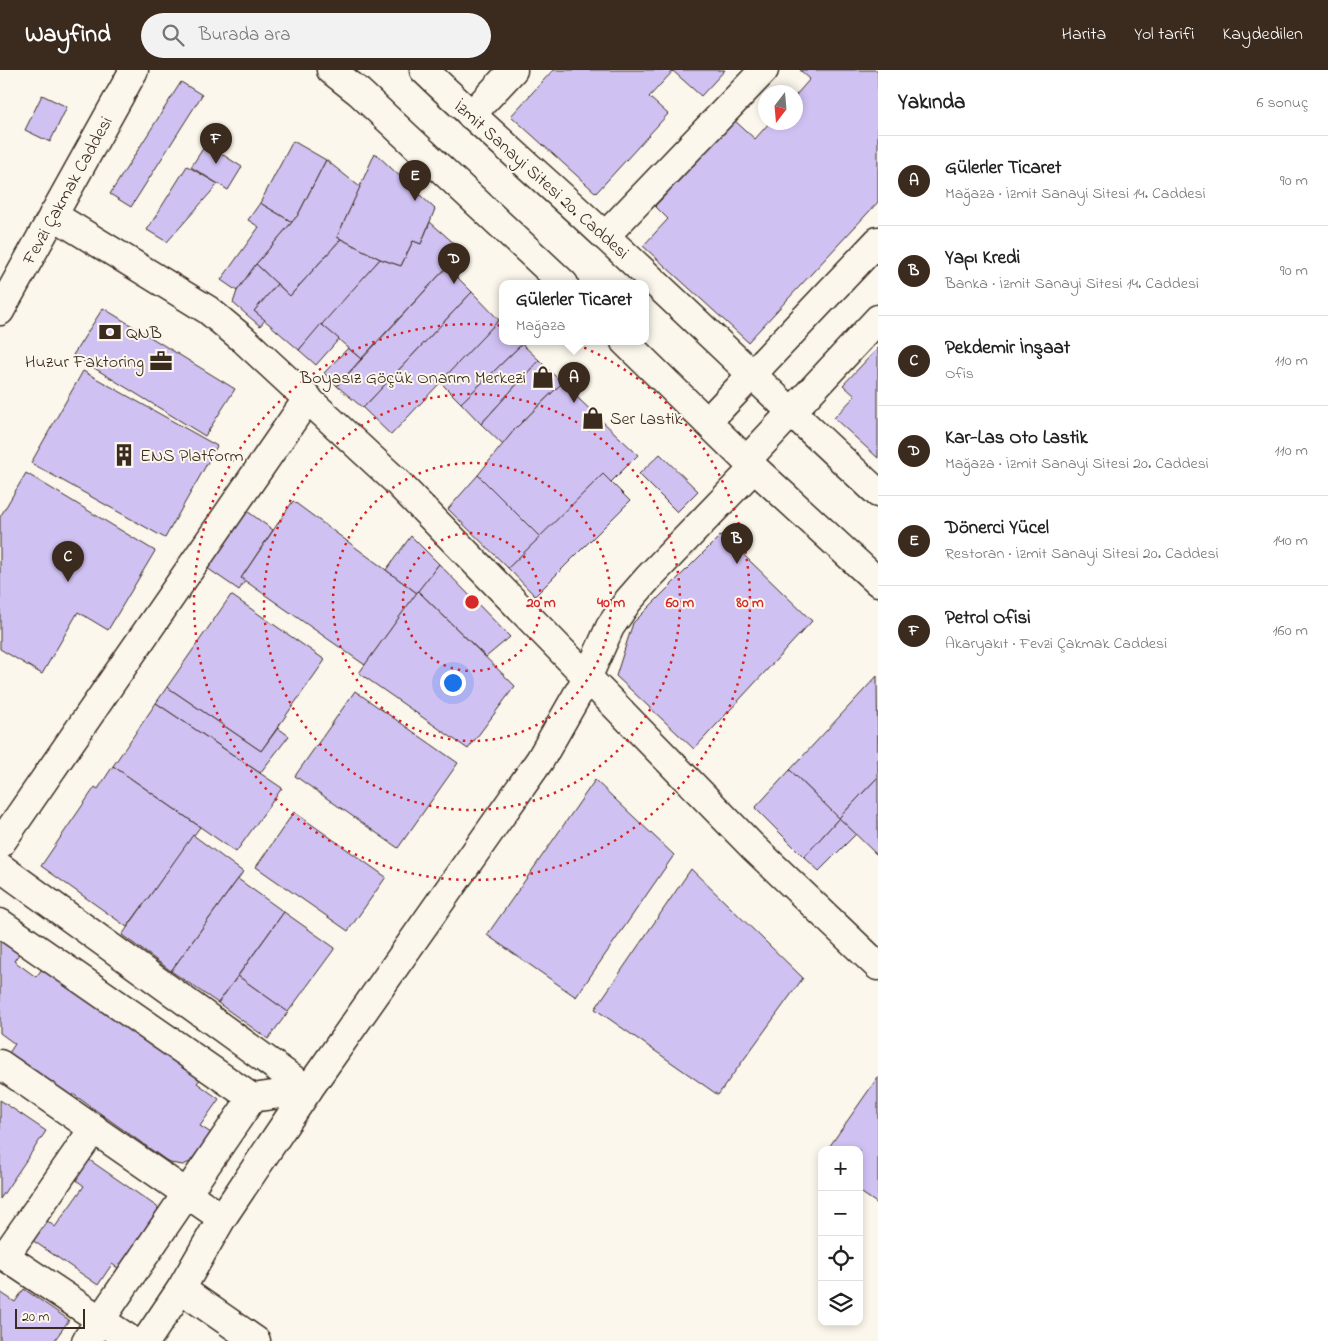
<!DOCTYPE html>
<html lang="tr">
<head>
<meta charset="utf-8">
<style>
  body { margin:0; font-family:"Indie Flower",sans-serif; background:#f2f2f2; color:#222 }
  .controls { position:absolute; right:15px; bottom:15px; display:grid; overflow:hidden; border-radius:10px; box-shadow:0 2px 8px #0003 }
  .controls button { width:45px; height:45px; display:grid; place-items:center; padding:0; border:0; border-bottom:1px solid #e0e0e0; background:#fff; color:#222; font:25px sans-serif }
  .compass { position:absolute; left:758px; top:15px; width:45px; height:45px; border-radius:50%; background:#fff; box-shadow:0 2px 8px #0003; rotate:196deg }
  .scale { position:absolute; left:15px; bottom:12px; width:70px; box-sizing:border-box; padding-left:5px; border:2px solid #3b2a1e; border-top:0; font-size:14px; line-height:18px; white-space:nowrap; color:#3b2a1e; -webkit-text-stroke:4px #fbf7ec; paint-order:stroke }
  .you { position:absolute; left:452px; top:612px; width:18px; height:18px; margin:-12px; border:4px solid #fff; border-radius:50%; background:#1a73e8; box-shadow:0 0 0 8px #1a73e833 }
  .badge { display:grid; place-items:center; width:32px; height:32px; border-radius:50%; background:#3b2a1e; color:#fff; font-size:16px; font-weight:700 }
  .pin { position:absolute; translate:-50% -41px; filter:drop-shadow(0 1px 2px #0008) }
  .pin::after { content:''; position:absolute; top:26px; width:18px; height:15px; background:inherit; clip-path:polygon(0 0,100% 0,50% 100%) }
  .popup { position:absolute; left:499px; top:210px; width:150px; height:65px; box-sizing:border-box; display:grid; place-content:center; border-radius:10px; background:#fff; filter:drop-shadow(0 1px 4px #0005); font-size:16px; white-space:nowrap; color:#767676 }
  .popup b { font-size:19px; color:#222 }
  .popup::after { content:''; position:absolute; left:50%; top:100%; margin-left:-10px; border:10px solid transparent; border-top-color:#fff }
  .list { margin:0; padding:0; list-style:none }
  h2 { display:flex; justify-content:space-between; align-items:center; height:65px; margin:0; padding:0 20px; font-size:21px }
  h2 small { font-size:16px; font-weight:400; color:#767676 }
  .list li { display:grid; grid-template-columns:32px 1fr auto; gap:15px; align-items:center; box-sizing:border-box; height:90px; padding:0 20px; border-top:1px solid #e0e0e0 }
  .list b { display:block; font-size:19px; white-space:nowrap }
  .list p { margin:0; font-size:16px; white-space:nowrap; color:#767676 }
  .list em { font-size:16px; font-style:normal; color:#767676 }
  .icon { flex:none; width:28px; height:28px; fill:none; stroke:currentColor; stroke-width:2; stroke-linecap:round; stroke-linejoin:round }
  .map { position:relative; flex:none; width:878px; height:1271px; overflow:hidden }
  header { display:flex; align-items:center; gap:30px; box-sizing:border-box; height:70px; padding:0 25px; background:#3b2a1e; color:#fff }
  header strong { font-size:24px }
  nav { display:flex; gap:28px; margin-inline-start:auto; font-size:18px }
  .search { width:350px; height:45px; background:#f2f2f2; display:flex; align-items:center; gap:12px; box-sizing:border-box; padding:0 18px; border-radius:28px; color:#767676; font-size:19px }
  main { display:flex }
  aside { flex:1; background:#fff }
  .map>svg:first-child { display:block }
  .building { fill:#d0c1f3; stroke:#3b2a1e }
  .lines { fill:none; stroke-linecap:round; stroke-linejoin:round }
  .minor-casing { stroke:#3b2a1e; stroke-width:31 }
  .minor { stroke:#fbf7ec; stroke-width:28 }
  .ring { fill:none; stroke:#d62828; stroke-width:2.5; stroke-dasharray:2.5 5 }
  .labels { text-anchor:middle; stroke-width:4; stroke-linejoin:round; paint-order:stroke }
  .street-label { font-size:18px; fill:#3b2a1e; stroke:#fbf7ec }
  .poi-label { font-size:18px; fill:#3b2a1e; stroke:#fbf7ec; text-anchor:start }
  .centre { fill:#d62828; stroke:#fbf7ec; stroke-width:2.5 }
  .ring-label { font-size:15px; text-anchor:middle; font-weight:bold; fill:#d62828; stroke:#fbf7ec; stroke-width:4; stroke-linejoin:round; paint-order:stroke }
</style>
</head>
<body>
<header>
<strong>Wayfind</strong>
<div class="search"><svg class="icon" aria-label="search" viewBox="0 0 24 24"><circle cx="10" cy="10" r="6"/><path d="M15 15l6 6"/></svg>Burada ara</div>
<nav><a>Harita</a><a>Yol tarifi</a><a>Kaydedilen</a></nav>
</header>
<main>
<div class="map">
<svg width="878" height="1271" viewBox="0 0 878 1271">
  <rect width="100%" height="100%" fill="#fbf7ec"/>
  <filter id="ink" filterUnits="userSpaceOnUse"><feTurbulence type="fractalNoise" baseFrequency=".02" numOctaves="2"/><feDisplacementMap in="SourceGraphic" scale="10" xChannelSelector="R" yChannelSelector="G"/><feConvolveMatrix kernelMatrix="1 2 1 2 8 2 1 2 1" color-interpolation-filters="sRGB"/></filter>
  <g filter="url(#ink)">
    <g class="building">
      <polygon points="553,0 725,0 701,26 673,1 649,27 668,44 596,123 511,46"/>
      <polygon points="800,0 878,0 878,132 748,272 643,176 668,149 655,136 735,51 755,69 770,52 796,52 796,25 810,9"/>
      <polygon points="181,12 202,25 131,137 110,124"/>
      <polygon points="42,25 67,37 50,72 25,60"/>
      <polygon points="293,71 326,90 298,145 292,152 260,133"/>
      <polygon points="206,74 242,97 228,120 191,97"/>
      <polygon points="375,83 435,139 421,174 413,171 401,196 380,189 337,167"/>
      <polygon points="326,90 360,117 337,167 341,169 290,226 256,194 298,145"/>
      <polygon points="187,96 218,114 167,172 147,160"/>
      <polygon points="260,133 292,152 256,194 237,221 221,210 259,157 248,150"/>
      <polygon points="430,152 465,183 450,200 447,197 361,289 321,254 380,189 401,196 413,171 421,174"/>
      <polygon points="341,169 380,189 299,280 254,241 277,214 290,226"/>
      <polygon points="256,194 277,214 254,241 265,250 260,256 233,233 237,221"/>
      <polygon points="447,197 472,222 363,338 337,316"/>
      <polygon points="472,222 499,250 391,365 363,338"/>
      <polygon points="103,238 235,319 205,366 73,285"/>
      <polygon points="499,250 503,254 503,272 520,272 522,274 461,333 440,312"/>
      <polygon points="321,254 339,269 316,295 299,280"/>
      <polygon points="522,274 539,290 481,354 461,333"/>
      <polygon points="348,278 361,289 337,316 324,303"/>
      <polygon points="878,278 878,388 834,348 855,326 843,315"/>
      <polygon points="539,290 562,313 515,359 503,375 481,354"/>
      <polygon points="83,301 217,376 165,468 31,393"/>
      <polygon points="562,313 638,385 611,412 603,404 540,467 478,405 515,359"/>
      <polygon points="660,384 698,421 677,442 639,404"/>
      <polygon points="26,403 155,481 108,560 78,542 42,604 0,579 0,447"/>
      <polygon points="603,404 630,431 535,526 508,498"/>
      <polygon points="478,405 540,467 508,498 448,439"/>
      <polygon points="293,431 417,523 365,595 241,508"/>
      <polygon points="247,441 273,460 241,508 245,511 239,520 207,498"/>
      <polygon points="722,464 812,551 694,679 616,606 633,553"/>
      <polygon points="411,466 439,494 417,523 386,500"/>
      <polygon points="439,494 510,567 486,587 418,521"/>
      <polygon points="418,521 515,616 468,679 359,603"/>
      <polygon points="231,525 325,590 261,681 167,617"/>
      <polygon points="877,606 878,707 839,748 790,700"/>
      <polygon points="167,617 261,681 278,658 289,666 260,703 156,633"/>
      <polygon points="355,621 458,693 398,778 295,706"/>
      <polygon points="156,633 282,718 236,782 113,696"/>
      <polygon points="113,696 200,757 127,857 41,796 95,717 98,719"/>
      <polygon points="790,700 839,748 804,787 755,738"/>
      <polygon points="878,707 878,786 839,748"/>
      <polygon points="595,710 674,785 576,927 487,865"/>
      <polygon points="294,742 386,807 348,861 256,797"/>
      <polygon points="839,748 856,764 819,801 804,787"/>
      <polygon points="193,765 243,802 171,901 122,865"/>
      <polygon points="691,799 803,908 718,1025 595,939"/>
      <polygon points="238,809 284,842 218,933 171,901"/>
      <polygon points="284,842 335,878 288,942 238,906"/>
      <polygon points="0,866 21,881 14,891 36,907 45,895 203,1006 197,1013 219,1029 200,1056 211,1063 190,1092 183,1095 170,1093 73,1024 71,1028 9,983 15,974 0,963"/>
      <polygon points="238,906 288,942 268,969 218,933"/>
      <polygon points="878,1007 878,1134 859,1121 859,1080 827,1080"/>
      <polygon points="0,1030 46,1061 0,1129"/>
      <polygon points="88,1089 163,1141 122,1201 112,1194 98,1215 32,1170 46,1150 55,1157 84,1116 75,1109"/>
      <polygon points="24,1219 69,1250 54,1271 0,1271 0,1222 15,1232"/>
    </g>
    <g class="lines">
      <defs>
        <g id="minor">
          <polyline points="331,0 359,22 564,214"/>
          <path d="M424,0C483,57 545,110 605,166C697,251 786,338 878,423"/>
          <polyline points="471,45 513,0"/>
          <polyline points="53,145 208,240 243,269 396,411 753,777 878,896"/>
          <polyline points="605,166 764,0"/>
          <polyline points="0,241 134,0"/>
          <polyline points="625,272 754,398 878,512"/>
          <polyline points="708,351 878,171"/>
          <polyline points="747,390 878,249"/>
          <polyline points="0,774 308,328"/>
          <polyline points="0,797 308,1020"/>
          <polyline points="0,853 252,1028 86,1271"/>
          <polyline points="0,994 222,1148"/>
          <polyline points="252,1028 308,1020"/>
          <polyline points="0,1183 132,1271"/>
          <polyline points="5,1186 94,1058"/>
          <polyline points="181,1219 256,1271"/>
          <polyline points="146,1271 181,1219 222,1148 308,1020 540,690 588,606 610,557 628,531 649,507 754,398"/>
        </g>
      </defs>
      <use href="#minor" class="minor-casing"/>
      <use href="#minor" class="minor"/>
    </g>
  </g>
  <g class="ring">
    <circle cx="472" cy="532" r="69"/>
    <circle cx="472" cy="532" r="139"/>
    <circle cx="472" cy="532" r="208"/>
    <circle cx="472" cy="532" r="278"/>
  </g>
  <defs>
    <symbol id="bank-bare" viewBox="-9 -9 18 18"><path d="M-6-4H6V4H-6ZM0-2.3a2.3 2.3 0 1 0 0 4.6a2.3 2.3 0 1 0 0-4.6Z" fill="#3b2a1e" stroke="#fbf7ec" stroke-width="2.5" paint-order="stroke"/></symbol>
    <symbol id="office-bare" viewBox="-9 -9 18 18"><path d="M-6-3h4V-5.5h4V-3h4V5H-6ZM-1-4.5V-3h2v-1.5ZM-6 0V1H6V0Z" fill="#3b2a1e" stroke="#fbf7ec" stroke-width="2.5" paint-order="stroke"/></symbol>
    <symbol id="shop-bare" viewBox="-9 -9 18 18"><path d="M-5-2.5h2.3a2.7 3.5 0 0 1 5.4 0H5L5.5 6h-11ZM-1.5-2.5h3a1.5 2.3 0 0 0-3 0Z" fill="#3b2a1e" stroke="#fbf7ec" stroke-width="2.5" paint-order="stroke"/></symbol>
    <symbol id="building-bare" viewBox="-9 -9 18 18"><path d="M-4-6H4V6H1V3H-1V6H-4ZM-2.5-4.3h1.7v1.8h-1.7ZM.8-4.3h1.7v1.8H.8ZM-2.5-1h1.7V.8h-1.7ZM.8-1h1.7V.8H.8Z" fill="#3b2a1e" stroke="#fbf7ec" stroke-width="2.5" paint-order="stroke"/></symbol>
  </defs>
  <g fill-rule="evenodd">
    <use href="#bank-bare" x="94" y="246" width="32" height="32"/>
    <use href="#office-bare" x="145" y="275" width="32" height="32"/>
    <use href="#shop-bare" x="527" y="291" width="32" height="32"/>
    <use href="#shop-bare" x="577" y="332" width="32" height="32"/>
    <use href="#building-bare" x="108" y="369" width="32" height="32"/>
  </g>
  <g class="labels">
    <g class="street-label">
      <text transform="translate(542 109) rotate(42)" y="6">İzmit Sanayi Sitesi 20. Caddesi</text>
      <text transform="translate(67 120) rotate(-61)" y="6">Fevzi Çakmak Caddesi</text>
    </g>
    <g class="poi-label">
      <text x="126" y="268">QNB</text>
      <text x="144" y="297" text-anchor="end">Huzur Faktoring</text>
      <text x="526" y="313" text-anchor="end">Boyasız Göçük Onarım Merkezi</text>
      <text x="610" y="354">Ser Lastik</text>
      <text x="140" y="391">ENS Platform</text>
    </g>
  </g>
  <circle cx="472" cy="532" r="8" class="centre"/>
  <g class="ring-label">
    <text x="541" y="537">20 m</text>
    <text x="611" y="537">40 m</text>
    <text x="680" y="537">60 m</text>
    <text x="750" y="537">80 m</text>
  </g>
</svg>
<div class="controls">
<button>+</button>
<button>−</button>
<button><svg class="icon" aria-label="locate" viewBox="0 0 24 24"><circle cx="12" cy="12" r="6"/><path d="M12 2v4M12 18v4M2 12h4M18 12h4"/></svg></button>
<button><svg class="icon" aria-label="layers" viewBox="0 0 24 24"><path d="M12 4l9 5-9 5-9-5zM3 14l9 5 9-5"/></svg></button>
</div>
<svg class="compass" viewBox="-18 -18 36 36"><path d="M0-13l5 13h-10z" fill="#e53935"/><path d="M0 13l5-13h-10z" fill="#767676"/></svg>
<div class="scale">20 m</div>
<div class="you"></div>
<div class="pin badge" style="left:574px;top:333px">A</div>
<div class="popup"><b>Gülerler Ticaret</b>Mağaza</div>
<div class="pin badge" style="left:737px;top:494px">B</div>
<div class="pin badge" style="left:68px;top:512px">C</div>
<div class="pin badge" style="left:454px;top:214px">D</div>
<div class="pin badge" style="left:415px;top:131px">E</div>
<div class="pin badge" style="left:216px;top:94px">F</div>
</div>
<aside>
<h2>Yakında<small>6 sonuç</small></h2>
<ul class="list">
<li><span class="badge">A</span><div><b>Gülerler Ticaret</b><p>Mağaza · İzmit Sanayi Sitesi 14. Caddesi</p></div><em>90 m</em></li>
<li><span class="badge">B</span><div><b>Yapı Kredi</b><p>Banka · İzmit Sanayi Sitesi 14. Caddesi</p></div><em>90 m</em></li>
<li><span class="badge">C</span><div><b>Pekdemir İnşaat</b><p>Ofis</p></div><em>110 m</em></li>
<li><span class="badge">D</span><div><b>Kar-Las Oto Lastik</b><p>Mağaza · İzmit Sanayi Sitesi 20. Caddesi</p></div><em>110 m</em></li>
<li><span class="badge">E</span><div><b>Dönerci Yücel</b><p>Restoran · İzmit Sanayi Sitesi 20. Caddesi</p></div><em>140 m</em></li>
<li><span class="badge">F</span><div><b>Petrol Ofisi</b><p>Akaryakıt · Fevzi Çakmak Caddesi</p></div><em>160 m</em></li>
</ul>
</aside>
</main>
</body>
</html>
